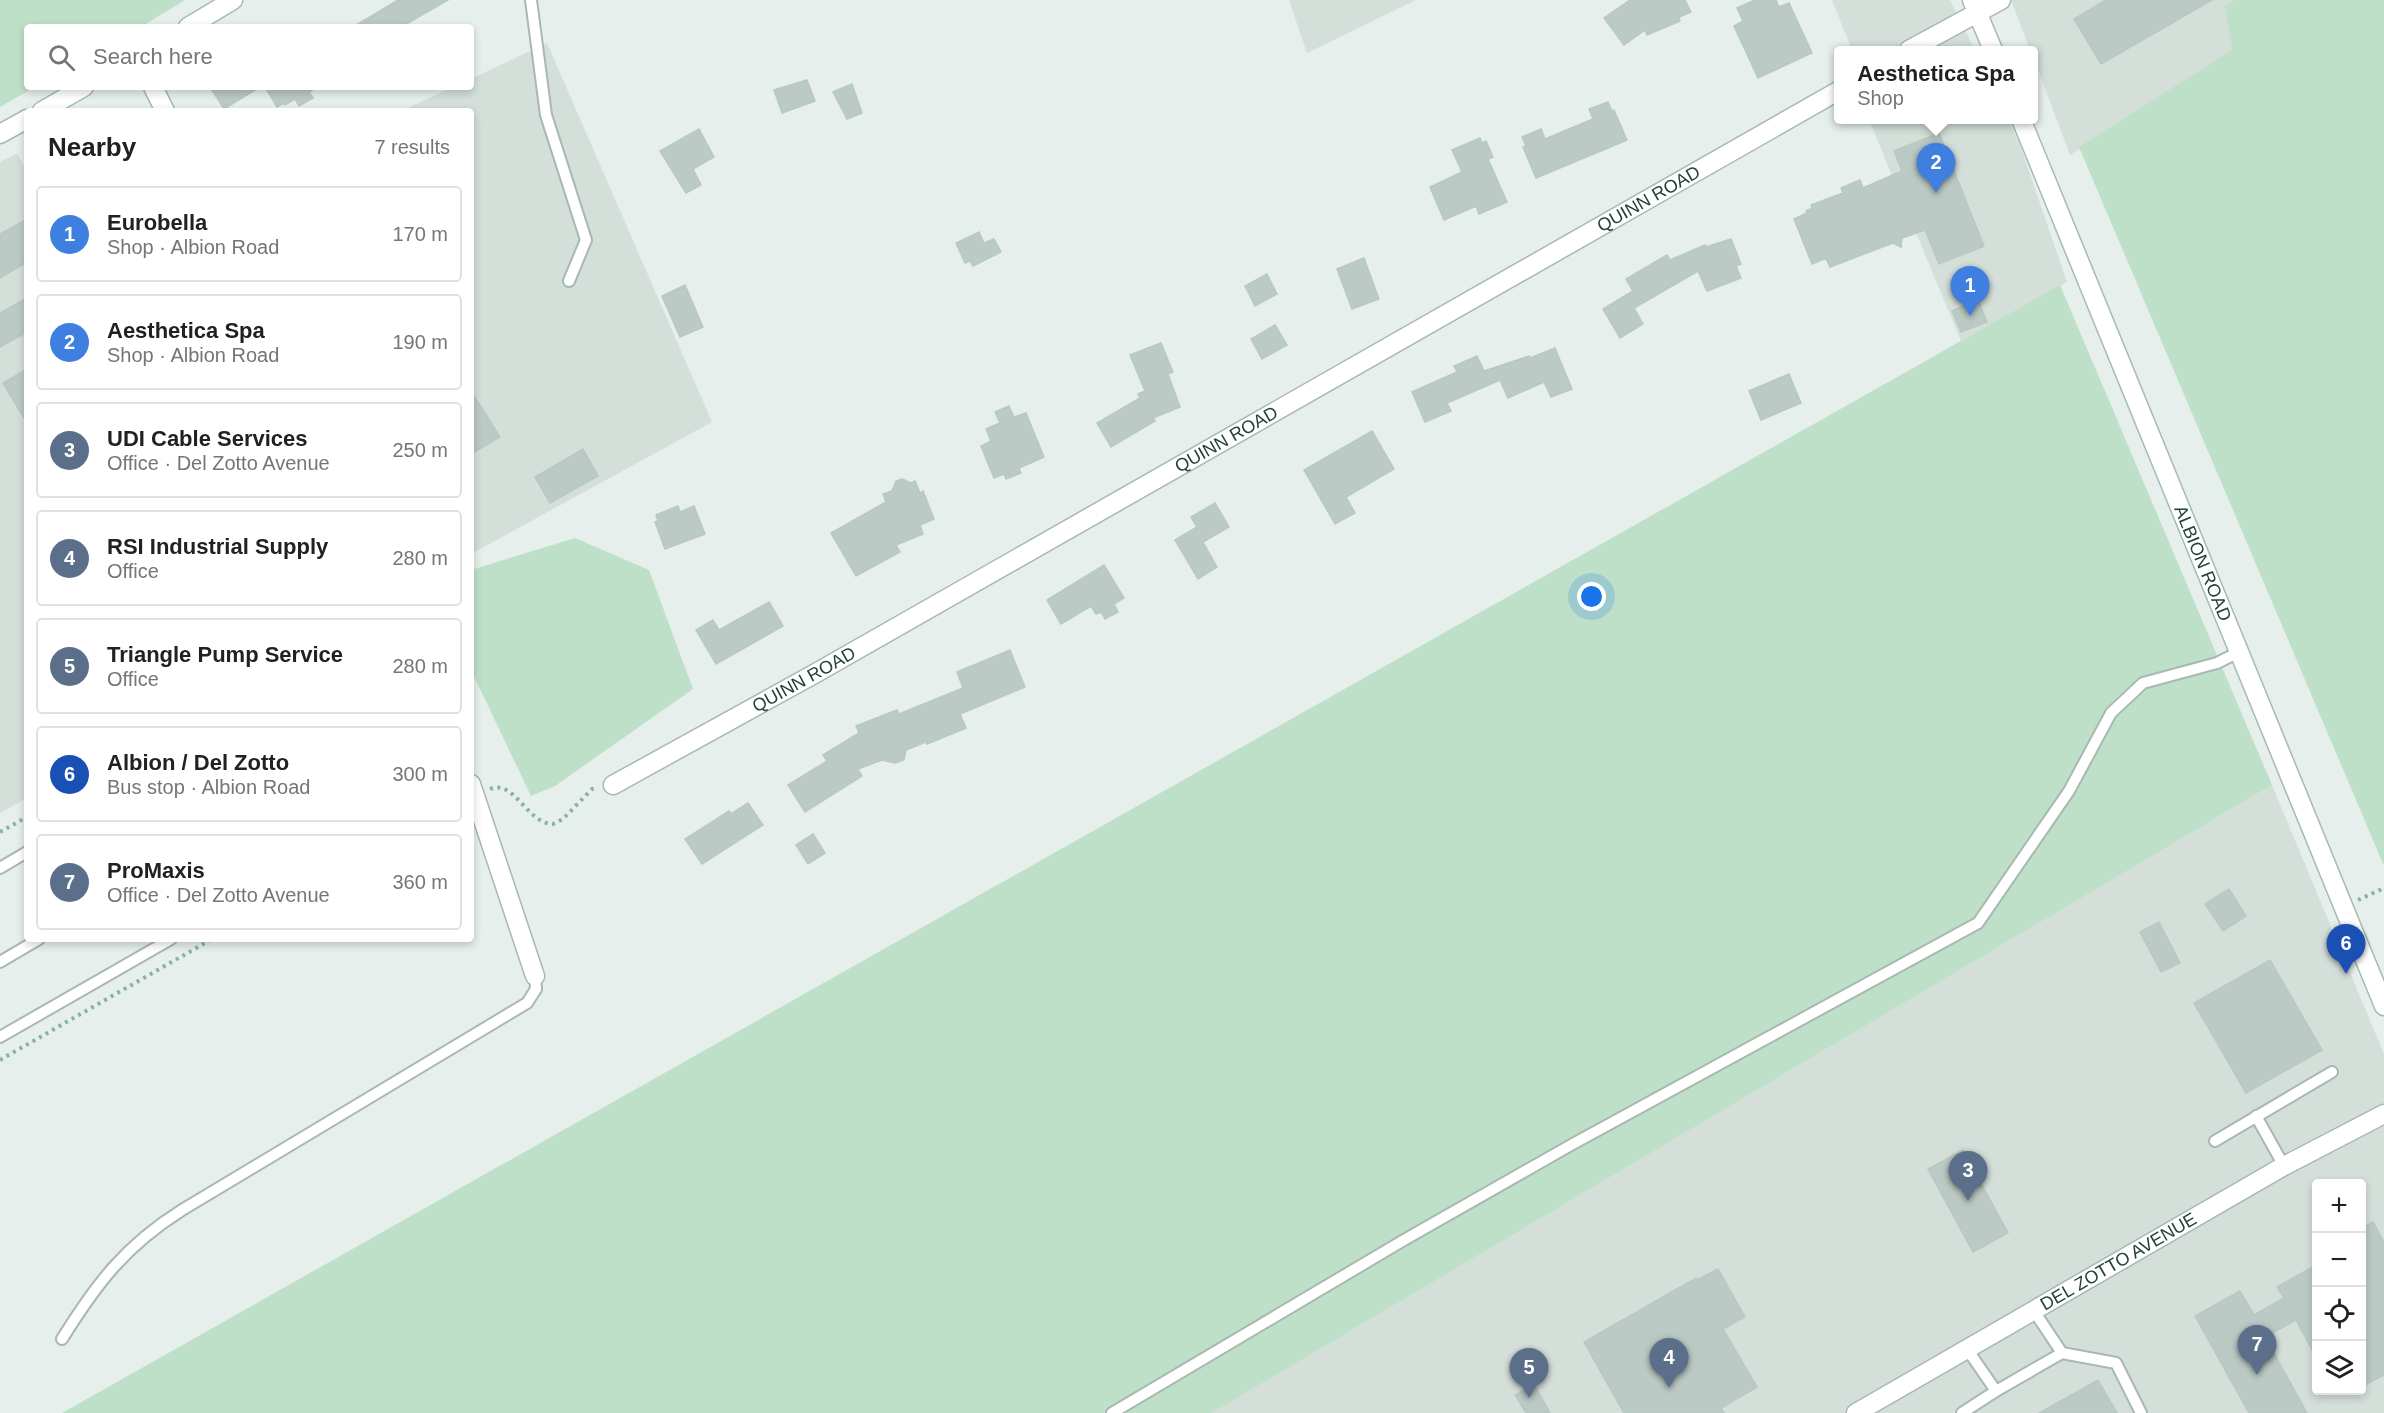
<!DOCTYPE html>
<html lang="en">
<head>
<meta charset="utf-8">
<style>
  body { margin:0; font-family:Arial,sans-serif; background:#f2f2f2; color:#202124 }
  .controls { position:absolute; right:18px; bottom:18px; display:grid; overflow:hidden; border-radius:6px; box-shadow:0 3px 9px #0003 }
  .controls button { width:54px; height:54px; display:grid; place-items:center; padding:0; border:0; border-bottom:2px solid #e0e0e0; background:#fff; color:#202124; font:30px sans-serif }
  .you { position:absolute; left:1592px; top:597px; width:21px; height:21px; margin:-15px; border:4px solid #fff; border-radius:50%; background:#1a73e8; box-shadow:0 0 0 9px #1a73e833 }
  .badge { display:grid; place-items:center; width:39px; height:39px; border-radius:50%; background:#ea580c; color:#fff; font-size:20px; font-weight:700 }
  .pin { position:absolute; translate:-50% -50px; filter:drop-shadow(0 2px 3px #0008) }
  .pin::after { content:''; position:absolute; top:32px; width:21px; height:18px; background:inherit; clip-path:polygon(0 0,100% 0,50% 100%) }
  .popup { position:absolute; left:1834px; top:46px; width:204px; height:78px; box-sizing:border-box; display:grid; place-content:center; border-radius:6px; background:#fff; filter:drop-shadow(0 2px 4px #0005); font-size:20px; white-space:nowrap; color:#757577 }
  .popup b { font-size:22px; color:#202124 }
  .popup::after { content:''; position:absolute; left:50%; top:100%; margin-left:-12px; border:12px solid transparent; border-top-color:#fff }
  .list { margin:0; padding:0; list-style:none }
  h2 { display:flex; justify-content:space-between; align-items:center; height:78px; margin:0; padding:0 24px; font-size:26px }
  h2 small { font-size:20px; font-weight:400; color:#757577 }
  .list li { display:grid; grid-template-columns:39px 1fr auto; gap:18px; align-items:center; box-sizing:border-box; height:96px; margin:0 12px 12px; padding:0 12px; border:2px solid #e0e0e0; border-radius:6px }
  .list b { display:block; font-size:22px; white-space:nowrap }
  .list p { margin:0; font-size:20px; white-space:nowrap; color:#757577 }
  .list em { font-size:20px; font-style:normal; color:#757577 }
  .icon { flex:none; width:33px; height:33px; fill:none; stroke:currentColor; stroke-width:2; stroke-linecap:round; stroke-linejoin:round }
  .map { position:relative; flex:none; width:2384px; height:1413px; overflow:hidden }
  .search { position:absolute; background:#fff; box-shadow:0 3px 9px #0003; left:24px; top:24px; width:450px; height:66px; display:flex; align-items:center; gap:15px; box-sizing:border-box; padding:0 21px; border-radius:6px; color:#757577; font-size:22px }
  .panel { position:absolute; background:#fff; box-shadow:0 3px 9px #0003; left:24px; top:108px; width:450px; height:834px; border-radius:6px }
  .map>svg:first-child { display:block }
  .built { fill:#d4dfda; fill-rule:evenodd }
  .green { fill:#bfe0c8 }
  .building { fill:#bbcac4; stroke:#b8c9c2; stroke-width:1.5 }
  .lines { fill:none; stroke-linecap:round; stroke-linejoin:round }
  .lane-casing { stroke:#a8b8b2; stroke-width:14 }
  .street-casing { stroke:#a8b8b2; stroke-width:21 }
  .secondary-casing { stroke:#a4bbb3; stroke-width:21 }
  .path { stroke:#86b3a5; stroke-width:4; stroke-dasharray:3 4.5; stroke-linecap:butt }
  .lane { stroke:#fff; stroke-width:10 }
  .street { stroke:#fff; stroke-width:18 }
  .secondary { stroke:#fff; stroke-width:18 }
  .labels { text-anchor:middle; stroke-width:4.5; stroke-linejoin:round; paint-order:stroke }
  .street-label { font-size:18px; fill:#24423a; stroke:#f7fbf9 }
</style>
</head>
<body>
<div class="map">
<svg width="2384" height="1413" viewBox="0 0 2384 1413">
  <rect width="100%" height="100%" fill="#e6efeb"/>
  <g class="built">
    <polygon points="1289,0 1416,0 1307,53"/>
    <polygon points="1832,0 1950,0 1975,50 1852,50"/>
    <polygon points="2011,0 2242,0 2231,7 2232,55 2070,155 2034,59 2034,50 2030,50"/>
    <polygon points="547,43 712,422 471,554 471,111 401,111 453,87 471,87 471,79"/>
    <polygon points="1869,120 2008,120 2019,142 2067,282 1961,341"/>
    <polygon points="17,153 27,172 27,798 0,813 0,162"/>
    <path d="M2272,785L2384,1054V1413H1212ZM2316,1184H2362V1390H2316Z"/>
  </g>
  <g class="green">
    <polygon points="0,0 185,0 141,27 27,27 27,87 35,87 0,107"/>
    <polygon points="2235,0 2384,0 2384,866 2079,147 2232,50 2225,6"/>
    <polygon points="2060,285 2272,785 1212,1413 62,1413"/>
    <polygon points="575,538 649,570 693,689 555,786 531,796 471,670 471,570"/>
  </g>
  <g class="building">
    <polygon points="398,0 448,0 401,27 353,27"/>
    <polygon points="1630,0 1685,0 1691,12 1679,17 1680,21 1647,35 1645,30 1624,45 1604,18"/>
    <polygon points="1755,0 1776,0 1779,7 1789,3 1812,53 1758,78 1734,26 1743,21 1737,8"/>
    <polygon points="2106,0 2212,0 2101,64 2074,19"/>
    <polygon points="807,80 815,101 782,113 774,90"/>
    <polygon points="852,84 862,113 847,119 833,92"/>
    <polygon points="210,87 260,87 224,109"/>
    <polygon points="265,87 317,87 309,92 313,98 299,106 295,99 285,105 284,103 277,107"/>
    <polygon points="1608,102 1612,111 1614,110 1627,140 1536,178 1523,147 1526,146 1522,137 1541,129 1545,139 1593,119 1589,109"/>
    <polygon points="699,129 714,157 693,169 701,185 686,193 660,151"/>
    <polygon points="1939,133 1984,246 1939,264 1925,230 1902,238 1901,247 1893,243 1830,267 1826,258 1812,264 1794,219 1807,213 1806,211 1812,208 1811,205 1843,193 1841,188 1860,180 1863,188 1902,171 1894,151"/>
    <polygon points="1480,138 1482,143 1486,141 1493,157 1488,159 1507,202 1479,214 1476,206 1444,220 1430,187 1462,172 1452,150"/>
    <polygon points="27,219 27,262 0,278 0,234"/>
    <polygon points="979,232 984,243 994,239 1001,252 973,266 970,261 965,263 956,243"/>
    <polygon points="1731,239 1741,264 1736,266 1741,278 1707,291 1698,271 1634,308 1643,324 1620,338 1603,309 1633,291 1626,279 1667,255 1670,260 1705,245 1706,247"/>
    <polygon points="1364,258 1379,299 1352,309 1337,269"/>
    <polygon points="1267,274 1277,294 1255,306 1245,286"/>
    <polygon points="685,285 703,327 680,337 662,296"/>
    <polygon points="27,298 27,332 0,347 0,313"/>
    <polygon points="1978,300 1987,322 1961,332 1952,311"/>
    <polygon points="1275,325 1287,345 1262,359 1251,339"/>
    <polygon points="1161,343 1173,372 1168,374 1180,407 1153,418 1155,421 1111,447 1097,423 1140,398 1138,394 1145,391 1130,355"/>
    <polygon points="1555,348 1572,389 1551,397 1544,382 1508,398 1500,380 1447,403 1451,411 1425,422 1412,392 1457,372 1454,366 1477,356 1484,371 1529,356 1530,358"/>
    <polygon points="27,369 27,423 3,383"/>
    <polygon points="1789,374 1801,403 1761,420 1749,391"/>
    <polygon points="471,391 500,437 471,454"/>
    <polygon points="1009,406 1014,417 1026,413 1044,457 1019,468 1021,473 1006,479 1004,474 994,478 981,446 991,441 986,429 1000,423 995,412"/>
    <polygon points="1372,431 1394,469 1346,497 1355,513 1335,524 1304,470"/>
    <polygon points="583,449 598,476 550,503 535,477"/>
    <polygon points="902,479 911,483 915,481 920,493 923,491 934,519 920,525 923,534 896,545 900,552 856,576 831,533 886,502 883,494 892,491 896,481"/>
    <polygon points="1215,503 1229,527 1203,542 1217,567 1198,579 1175,540 1197,527 1191,517"/>
    <polygon points="678,506 680,512 694,506 705,534 665,549 655,522 658,521 656,515"/>
    <polygon points="1104,565 1124,598 1114,604 1118,612 1105,619 1101,612 1096,614 1091,606 1061,624 1047,600"/>
    <polygon points="769,602 783,626 716,664 696,630 713,620 719,630"/>
    <polygon points="1010,650 1025,687 960,714 966,728 927,744 926,742 906,750 904,760 895,763 882,760 858,769 862,776 805,812 788,785 827,761 823,755 859,733 856,726 897,710 899,714 963,688 957,672"/>
    <polygon points="748,803 763,825 702,864 685,839 729,811 731,814"/>
    <polygon points="813,834 825,853 808,864 796,845"/>
    <polygon points="2229,889 2246,916 2223,931 2205,904"/>
    <polygon points="2159,922 2180,963 2161,972 2140,932"/>
    <polygon points="2270,960 2322,1050 2246,1093 2194,1003"/>
    <polygon points="1963,1150 2008,1233 1973,1252 1928,1169"/>
    <polygon points="2373,1222 2384,1242 2384,1375 2361,1387 2361,1228"/>
    <polygon points="2316,1265 2316,1357 2296,1320 2265,1337 2307,1413 2249,1413 2195,1316 2240,1291 2254,1315 2284,1298 2277,1287"/>
    <polygon points="1718,1269 1745,1317 1723,1329 1757,1387 1721,1408 1724,1413 1624,1413 1584,1342 1696,1278 1697,1280"/>
    <polygon points="2098,1380 2117,1413 2039,1413"/>
    <polygon points="1534,1384 1550,1413 1526,1413 1515,1395"/>
  </g>
  <g class="lines">
    <defs>
      <g id="lane">
        <polyline points="531,0 546,115 586,240 569,281"/>
        <polyline points="0,868 27,852"/>
        <polyline points="0,962 39,939"/>
        <polyline points="0,1037 171,939"/>
        <polyline points="2256,1116 2284,1166"/>
        <polyline points="2215,1141 2332,1072"/>
        <polyline points="2034,1311 2062,1353 2116,1363 2141,1413"/>
        <path d="M62,1339C97,1283 125,1246 182,1210L527,1003L536,989L535,976"/>
        <polyline points="1996,1391 2062,1353"/>
        <polyline points="1112,1413 1404,1240 1571,1145 1978,923 2069,791 2111,713 2143,683 2217,663 2239,652"/>
        <polyline points="1962,1413 1996,1391 1967,1349"/>
      </g>
      <g id="street">
        <polyline points="1909,50 2001,0"/>
        <polyline points="153,87 165,111"/>
        <polyline points="471,784 535,976"/>
        <path id="s1" d="M613,785L816,673L1838,91"/>
        <path id="s2" d="M1856,1413L2284,1166L2384,1114"/>
      </g>
      <g id="secondary">
        <polyline points="1972,0 1993,50"/>
        <polyline points="188,27 233,0"/>
        <polyline points="42,111 84,87"/>
        <path id="s3" d="M2021,119L2384,1006"/>
        <polyline points="0,134 27,119"/>
      </g>
    </defs>
    <use href="#lane" class="lane-casing"/>
    <use href="#street" class="street-casing"/>
    <use href="#secondary" class="secondary-casing"/>
    <g class="path">
      <path d="M490,789C515,779 526,823 553,824L563,819L592,789L597,788"/>
      <polyline points="0,832 27,817"/>
      <polyline points="2358,900 2384,888"/>
      <polyline points="197,939 201,945"/>
      <polyline points="0,1060 212,939"/>
    </g>
    <use href="#lane" class="lane"/>
    <use href="#street" class="street"/>
    <use href="#secondary" class="secondary"/>
  </g>
  <g class="labels">
    <g class="street-label">
      <text dy="6" stroke="none"><textPath href="#s1" startOffset="1190">QUINN ROAD</textPath></text>
      <text dy="6" stroke="none"><textPath href="#s1" startOffset="704">QUINN ROAD</textPath></text>
      <text dy="6" stroke="none"><textPath href="#s3" startOffset="480">ALBION ROAD</textPath></text>
      <text dy="6" stroke="none"><textPath href="#s1" startOffset="218">QUINN ROAD</textPath></text>
      <text dy="6" stroke="none"><textPath href="#s2" startOffset="303">DEL ZOTTO AVENUE</textPath></text>
    </g>
  </g>
</svg>
<div class="controls">
<button>+</button>
<button>−</button>
<button><svg class="icon" aria-label="locate" viewBox="0 0 24 24"><circle cx="12" cy="12" r="6"/><path d="M12 2v4M12 18v4M2 12h4M18 12h4"/></svg></button>
<button><svg class="icon" aria-label="layers" viewBox="0 0 24 24"><path d="M12 4l9 5-9 5-9-5zM3 14l9 5 9-5"/></svg></button>
</div>
<div class="you"></div>
<div class="pin badge" style="left:1970px;top:316px;background:#3f7fe0">1</div>
<div class="pin badge" style="left:1936px;top:193px;background:#3f7fe0">2</div>
<div class="popup"><b>Aesthetica Spa</b>Shop</div>
<div class="pin badge" style="left:1968px;top:1201px;background:#5c6f8a">3</div>
<div class="pin badge" style="left:1669px;top:1388px;background:#5c6f8a">4</div>
<div class="pin badge" style="left:1529px;top:1398px;background:#5c6f8a">5</div>
<div class="pin badge" style="left:2346px;top:974px;background:#1a4fb4">6</div>
<div class="pin badge" style="left:2257px;top:1375px;background:#5c6f8a">7</div>
<div class="search"><svg class="icon" aria-label="search" viewBox="0 0 24 24"><circle cx="10" cy="10" r="6"/><path d="M15 15l6 6"/></svg>Search here</div>
<section class="panel">
<h2>Nearby<small>7 results</small></h2>
<ul class="list">
<li><span class="badge" style="background:#3f7fe0">1</span><div><b>Eurobella</b><p>Shop · Albion Road</p></div><em>170 m</em></li>
<li><span class="badge" style="background:#3f7fe0">2</span><div><b>Aesthetica Spa</b><p>Shop · Albion Road</p></div><em>190 m</em></li>
<li><span class="badge" style="background:#5c6f8a">3</span><div><b>UDI Cable Services</b><p>Office · Del Zotto Avenue</p></div><em>250 m</em></li>
<li><span class="badge" style="background:#5c6f8a">4</span><div><b>RSI Industrial Supply</b><p>Office</p></div><em>280 m</em></li>
<li><span class="badge" style="background:#5c6f8a">5</span><div><b>Triangle Pump Service</b><p>Office</p></div><em>280 m</em></li>
<li><span class="badge" style="background:#1a4fb4">6</span><div><b>Albion / Del Zotto</b><p>Bus stop · Albion Road</p></div><em>300 m</em></li>
<li><span class="badge" style="background:#5c6f8a">7</span><div><b>ProMaxis</b><p>Office · Del Zotto Avenue</p></div><em>360 m</em></li>
</ul>
</section>
</div>
</body>
</html>
